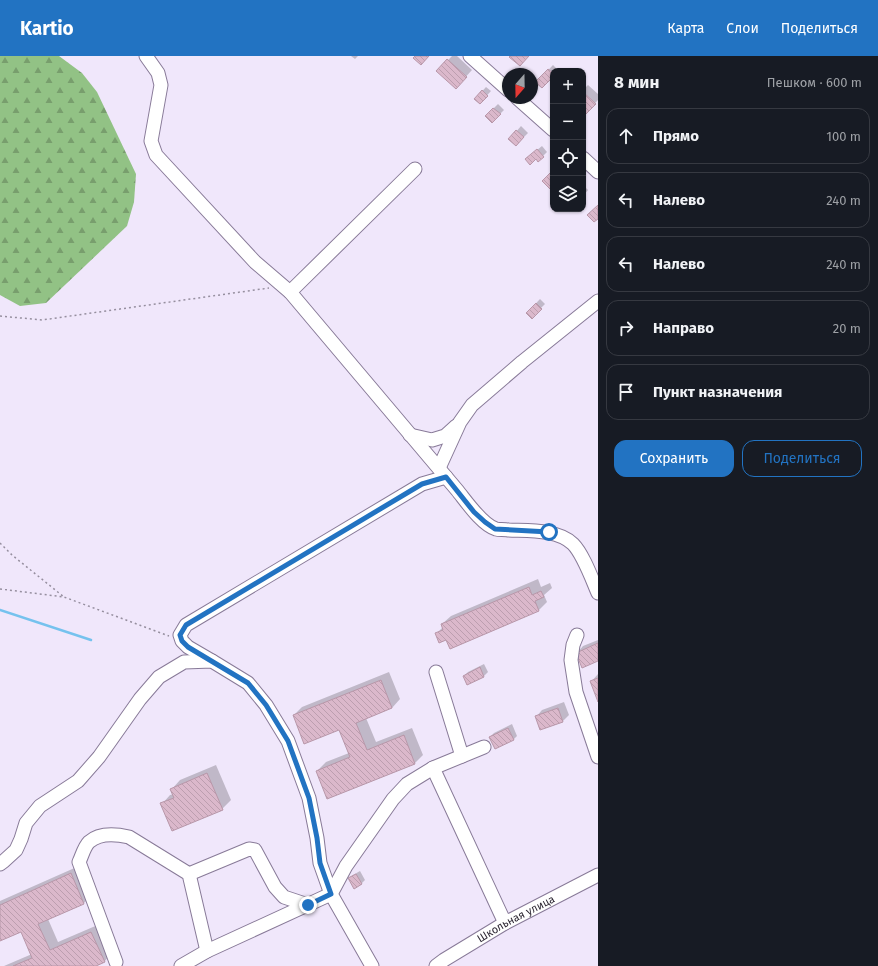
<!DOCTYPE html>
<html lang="ru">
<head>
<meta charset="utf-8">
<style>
  body { margin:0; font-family:"Fira Sans",sans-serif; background:#242831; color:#f1f3f6 }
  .controls { position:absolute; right:12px; top:12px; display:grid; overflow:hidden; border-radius:8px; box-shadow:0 1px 3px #0004 }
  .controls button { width:36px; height:36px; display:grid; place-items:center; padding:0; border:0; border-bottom:1px solid #363941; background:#171b24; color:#f1f3f6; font:20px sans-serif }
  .compass { position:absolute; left:502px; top:12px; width:36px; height:36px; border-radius:50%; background:#171b24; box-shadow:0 1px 3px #0004; rotate:200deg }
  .stop { position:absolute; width:12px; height:12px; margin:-9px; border:3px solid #2273c2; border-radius:50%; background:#fff }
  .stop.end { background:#2273c2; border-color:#fff; box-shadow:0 1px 4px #0008 }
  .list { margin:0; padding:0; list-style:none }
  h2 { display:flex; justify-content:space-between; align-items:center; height:52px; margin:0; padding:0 16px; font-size:17px }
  h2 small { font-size:13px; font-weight:400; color:#9ea1a6 }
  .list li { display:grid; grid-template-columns:26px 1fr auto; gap:12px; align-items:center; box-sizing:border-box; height:56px; margin:0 8px 8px; padding:0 8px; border:1px solid #363941; border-radius:12px }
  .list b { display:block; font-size:15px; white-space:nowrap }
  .list em { font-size:13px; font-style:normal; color:#9ea1a6 }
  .actions { display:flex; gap:8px; padding:12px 16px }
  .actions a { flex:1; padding:9px 0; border:1px solid #2273c2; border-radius:12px; text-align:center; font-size:14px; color:#2273c2 }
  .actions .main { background:#2273c2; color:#fff }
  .icon { flex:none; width:22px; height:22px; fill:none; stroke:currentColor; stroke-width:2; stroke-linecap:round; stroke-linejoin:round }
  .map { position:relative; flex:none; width:598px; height:910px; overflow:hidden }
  header { display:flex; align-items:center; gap:24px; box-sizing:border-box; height:56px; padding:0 20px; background:#2273c2; color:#fff }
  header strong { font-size:19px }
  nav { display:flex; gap:22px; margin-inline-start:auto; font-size:14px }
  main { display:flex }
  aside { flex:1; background:#171b24 }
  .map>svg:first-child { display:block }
  .forest { fill:url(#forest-firs) }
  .shadow { fill:#0003 }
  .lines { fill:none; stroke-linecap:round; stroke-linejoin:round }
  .stream { stroke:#75c2ee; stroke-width:2.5 }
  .building { fill:url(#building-back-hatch); stroke:#b897a9 }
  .minor-casing { stroke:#887a98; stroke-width:15 }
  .path { stroke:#968f9f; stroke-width:1.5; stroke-dasharray:2 3; stroke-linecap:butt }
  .minor { stroke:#fff; stroke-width:13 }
  .route { stroke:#2273c2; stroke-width:5 }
  .labels { text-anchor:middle; stroke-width:3; stroke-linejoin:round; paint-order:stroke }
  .street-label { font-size:11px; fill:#2d2733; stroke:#faf7fe }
</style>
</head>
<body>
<header>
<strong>Kartio</strong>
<nav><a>Карта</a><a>Слои</a><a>Поделиться</a></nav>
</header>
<main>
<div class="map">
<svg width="598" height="910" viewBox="0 0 598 910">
  <defs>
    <pattern id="forest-firs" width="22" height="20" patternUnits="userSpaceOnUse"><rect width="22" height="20" fill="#92c285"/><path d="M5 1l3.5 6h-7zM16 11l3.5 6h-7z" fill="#789e6d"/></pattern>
    <pattern id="building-back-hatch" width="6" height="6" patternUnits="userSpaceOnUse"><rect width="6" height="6" fill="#dbb8cb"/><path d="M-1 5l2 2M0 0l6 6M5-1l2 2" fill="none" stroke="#bc9eaf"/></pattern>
  </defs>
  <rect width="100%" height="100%" fill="#f0e7fb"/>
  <polygon class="forest" points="0,0 59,0 82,17 97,36 136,118 134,146 127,170 46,247 20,250 0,239"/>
  <g class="shadow">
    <polygon points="351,0 358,0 355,3"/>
    <polygon points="452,0 457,0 472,14 462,25 438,15"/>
    <polygon points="553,9 558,14 553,15 553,19 537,26"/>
    <polygon points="588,29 598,38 598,44 583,60 583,34"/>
    <polygon points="486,31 491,35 480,47 475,43"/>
    <polygon points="498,48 504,54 492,66 486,60"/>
    <polygon points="521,70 528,77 516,89 510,83"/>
    <polygon points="542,90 547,96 543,100 531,99"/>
    <polygon points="583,129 588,134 583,140"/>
    <polygon points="540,243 545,248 532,261 527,257"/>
    <polygon points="538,523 541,531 550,527 552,532 544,539 547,546 539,554 447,583 436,578 443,571 442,568 451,560"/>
    <polygon points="598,584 598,604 577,597 583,590"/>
    <polygon points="484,608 488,616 484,620 468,628 464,620 468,616"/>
    <polygon points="389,616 400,643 392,652 366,662 376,686 412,672 423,699 415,707 317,715 326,706 349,697 340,673 294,659 302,651"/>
    <polygon points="598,618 598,644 591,626"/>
    <polygon points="564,646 569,659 563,665 540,673 536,661 542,654"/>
    <polygon points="512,668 517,680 513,684 490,681 494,677"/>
    <polygon points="216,709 231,744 222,753 162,748 170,739 174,738 172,733 180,724"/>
    <polygon points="79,810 92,839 84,847 48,863 58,886 100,868 112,897 104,906 94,910 4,910 32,898 21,875 0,884 0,845"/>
    <polygon points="360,815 365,824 361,828 349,823 353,819"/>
  </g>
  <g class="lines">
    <polyline class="stream" points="0,554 91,584"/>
  </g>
  <g class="building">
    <polygon points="415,0 429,0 421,9 413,2"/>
    <polygon points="510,0 529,0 520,10 509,1"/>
    <polygon points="447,3 467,21 456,33 436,15"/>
    <polygon points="548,13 553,17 553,21 542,32 535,26"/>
    <polygon points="482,34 488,40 480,48 474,43"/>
    <polygon points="583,36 596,48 583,61"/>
    <polygon points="493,52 501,58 492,67 485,60"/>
    <polygon points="516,74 524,81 516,90 508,83"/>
    <polygon points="537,93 544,101 538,106 536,103 530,109 525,103"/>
    <polygon points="553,114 553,130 550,133 542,125"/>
    <polygon points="598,149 598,163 594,166 587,159"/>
    <polygon points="536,247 542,253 532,263 526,257"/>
    <polygon points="529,531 532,539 541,535 544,541 535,545 539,555 450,593 446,584 439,587 435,577 443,574 441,568"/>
    <polygon points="598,587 598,605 582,612 576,597"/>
    <polygon points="480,611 484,621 467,629 463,620"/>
    <polygon points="598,622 598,646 590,625"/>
    <polygon points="381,624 392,652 356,667 367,694 404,679 415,708 327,743 316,715 350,701 339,674 304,688 293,659"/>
    <polygon points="558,652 563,666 540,674 535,660"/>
    <polygon points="508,672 514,684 495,693 489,681"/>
    <polygon points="207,717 223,754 172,775 160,747 174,742 170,733"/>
    <polygon points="71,817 84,848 38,868 50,894 91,876 105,906 96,910 13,910 32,902 21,876 0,885 0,849"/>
    <polygon points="356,818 362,828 354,833 348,822"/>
  </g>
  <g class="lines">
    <defs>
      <g id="minor">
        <path d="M146,0L158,17L161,29L151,85L156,99L255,206L290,236L457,434C466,445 482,469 496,473C499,474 504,473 508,474C528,475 558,473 573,488C583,498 592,523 598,537"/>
        <polyline points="470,0 508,34"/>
        <polyline points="517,42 553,74"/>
        <polyline points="583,102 598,116"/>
        <polyline points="290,236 415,113"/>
        <polyline points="410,379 432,384 445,380 456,370"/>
        <polyline points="439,412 460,366 472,349 522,306 598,245"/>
        <polyline points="577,579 573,589 571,604 576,636 598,701"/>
        <polyline points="212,605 188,591 182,585 180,579 186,569 422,428 446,421"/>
        <polyline points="436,616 462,700"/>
        <polyline points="433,712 505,867"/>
        <polyline points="0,808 4,805 16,794 21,783 26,767 40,750 78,725 99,701 140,643 159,621 184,606 212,605 248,627 266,649 288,685 309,742 317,782 320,807 331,838 372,910"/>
        <polyline points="189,818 249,793 255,794 275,831 284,841 308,849"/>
        <path d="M116,906L79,806C82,800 84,791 89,786C100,776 116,778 129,781L189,818L207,895"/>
        <polyline points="181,910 207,895 331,838 346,810 393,743 407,728 433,712 484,691"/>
        <path id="s1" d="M436,910L444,904L505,867L598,819"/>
      </g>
    </defs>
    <use href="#minor" class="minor-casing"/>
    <g class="path">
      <polyline points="0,260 42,264 269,232"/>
      <polyline points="0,487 12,499 64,541"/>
      <polyline points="0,533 64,541 169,580"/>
    </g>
    <use href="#minor" class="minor"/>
  </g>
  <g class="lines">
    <polyline class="route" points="308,849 331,838 320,807 317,782 309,742 288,685 266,649 248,627 188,591 182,585 180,579 186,569 422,428 446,421 474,456 485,466 495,473 549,476"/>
  </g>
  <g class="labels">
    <g class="street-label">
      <text dy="4" stroke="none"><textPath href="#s1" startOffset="93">Школьная улица</textPath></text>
    </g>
  </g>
</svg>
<div class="controls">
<button>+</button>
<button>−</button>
<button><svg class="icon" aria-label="locate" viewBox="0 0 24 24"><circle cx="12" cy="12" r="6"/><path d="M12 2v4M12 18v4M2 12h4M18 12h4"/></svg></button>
<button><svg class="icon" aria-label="layers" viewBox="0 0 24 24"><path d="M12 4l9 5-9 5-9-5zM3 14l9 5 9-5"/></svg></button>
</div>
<svg class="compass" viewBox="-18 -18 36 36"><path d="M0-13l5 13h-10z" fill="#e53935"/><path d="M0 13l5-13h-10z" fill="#9ea1a6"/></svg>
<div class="stop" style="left:549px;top:476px"></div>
<div class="stop end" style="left:308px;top:849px"></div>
</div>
<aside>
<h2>8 мин<small>Пешком · 600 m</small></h2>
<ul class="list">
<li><svg class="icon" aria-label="ahead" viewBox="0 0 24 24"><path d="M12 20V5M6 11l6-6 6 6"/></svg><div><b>Прямо</b></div><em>100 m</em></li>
<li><svg class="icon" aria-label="left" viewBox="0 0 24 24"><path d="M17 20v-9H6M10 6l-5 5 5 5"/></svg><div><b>Налево</b></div><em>240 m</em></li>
<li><svg class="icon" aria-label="left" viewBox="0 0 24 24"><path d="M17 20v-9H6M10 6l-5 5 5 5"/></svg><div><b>Налево</b></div><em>240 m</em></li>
<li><svg class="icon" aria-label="right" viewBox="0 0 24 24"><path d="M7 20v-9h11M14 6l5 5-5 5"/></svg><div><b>Направо</b></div><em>20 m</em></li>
<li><svg class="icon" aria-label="arrive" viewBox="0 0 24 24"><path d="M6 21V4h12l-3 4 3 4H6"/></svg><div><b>Пункт назначения</b></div></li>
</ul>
<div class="actions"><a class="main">Сохранить</a><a>Поделиться</a></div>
</aside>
</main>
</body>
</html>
